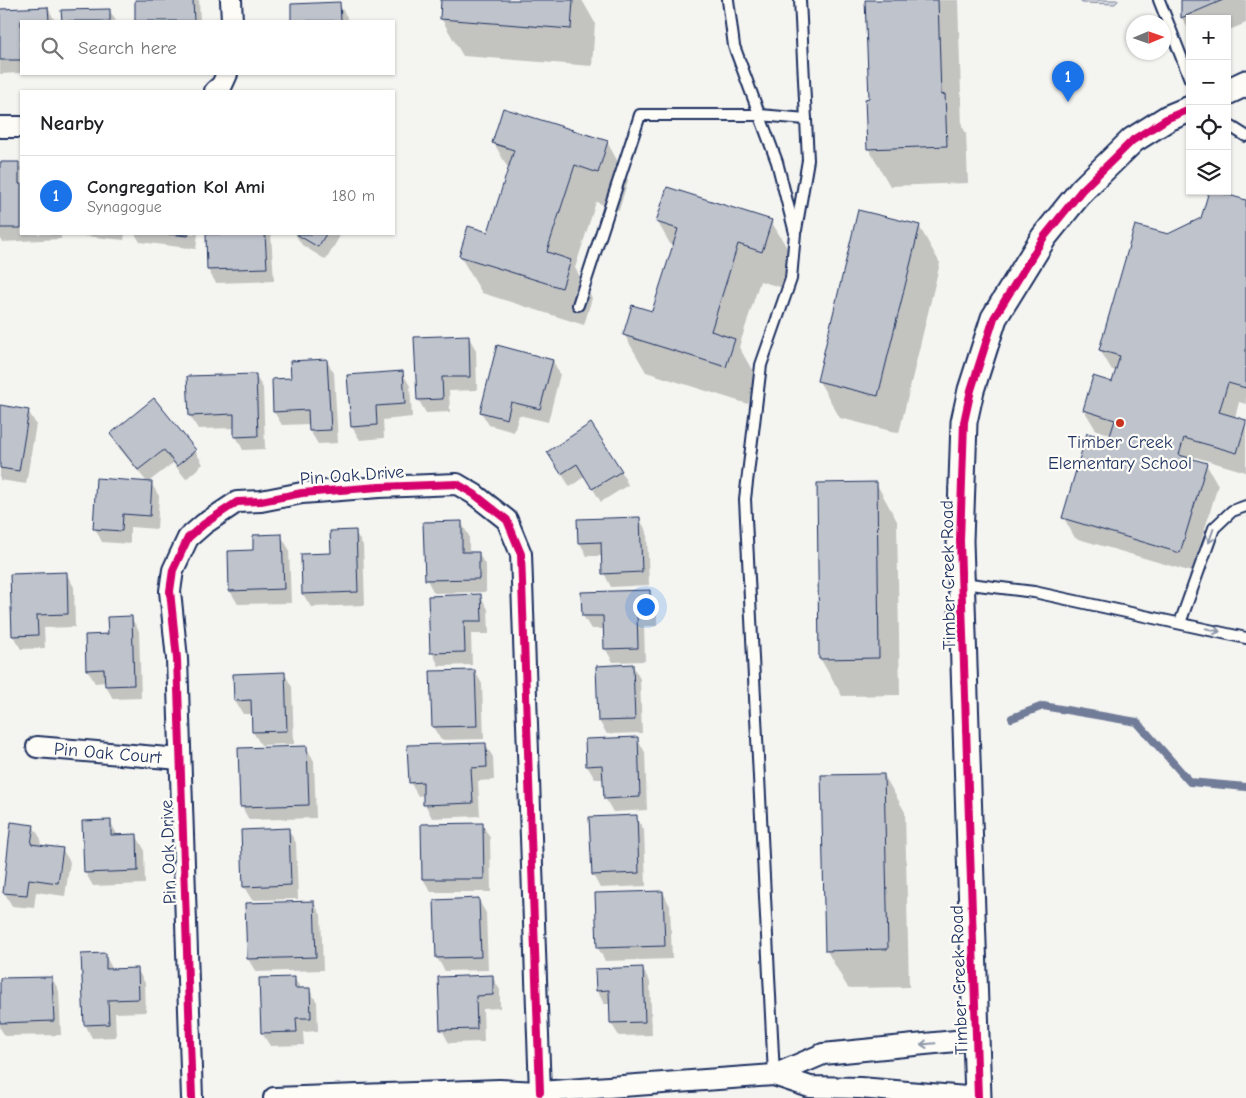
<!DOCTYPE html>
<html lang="en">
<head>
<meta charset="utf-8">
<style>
  body { margin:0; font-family:"Comic Neue",sans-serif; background:#f2f2f2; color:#202124 }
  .controls { position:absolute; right:15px; top:15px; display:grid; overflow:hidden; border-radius:0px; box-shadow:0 1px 4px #0004 }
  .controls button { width:45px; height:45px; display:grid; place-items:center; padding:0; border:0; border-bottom:1px solid #e0e0e0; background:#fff; color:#202124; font:25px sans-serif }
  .compass { position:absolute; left:1126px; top:15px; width:45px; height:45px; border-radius:50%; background:#fff; box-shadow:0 1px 4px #0004; rotate:88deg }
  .you { position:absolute; left:645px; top:606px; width:18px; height:18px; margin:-12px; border:4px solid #fff; border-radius:50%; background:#1a73e8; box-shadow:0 0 0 8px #1a73e833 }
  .badge { display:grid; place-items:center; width:32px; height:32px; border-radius:50%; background:#1a73e8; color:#fff; font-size:16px; font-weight:700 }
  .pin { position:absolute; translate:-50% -41px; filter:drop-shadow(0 1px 2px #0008) }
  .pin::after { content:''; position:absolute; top:26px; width:18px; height:15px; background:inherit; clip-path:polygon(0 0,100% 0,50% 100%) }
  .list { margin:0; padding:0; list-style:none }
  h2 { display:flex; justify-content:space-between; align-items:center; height:65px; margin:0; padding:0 20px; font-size:21px }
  h2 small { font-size:16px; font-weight:400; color:#757577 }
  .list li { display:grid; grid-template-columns:32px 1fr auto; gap:15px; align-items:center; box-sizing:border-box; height:80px; padding:0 20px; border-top:1px solid #e0e0e0 }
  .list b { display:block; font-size:19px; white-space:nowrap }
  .list p { margin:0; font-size:16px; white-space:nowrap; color:#757577 }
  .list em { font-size:16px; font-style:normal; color:#757577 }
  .icon { flex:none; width:28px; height:28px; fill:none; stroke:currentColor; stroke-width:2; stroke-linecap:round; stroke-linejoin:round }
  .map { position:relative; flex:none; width:1246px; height:1098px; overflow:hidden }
  .search { position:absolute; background:#fff; box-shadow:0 1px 4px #0004; left:20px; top:20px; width:375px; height:55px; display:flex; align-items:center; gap:12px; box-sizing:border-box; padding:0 18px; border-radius:0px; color:#757577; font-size:19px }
  .panel { position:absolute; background:#fff; box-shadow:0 1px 4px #0004; left:20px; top:90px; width:375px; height:145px; border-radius:0px }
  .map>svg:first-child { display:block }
  .green { fill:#d4d6db; stroke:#78829c }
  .shadow { fill:#0003 }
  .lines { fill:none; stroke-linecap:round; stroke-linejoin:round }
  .stream { stroke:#717c98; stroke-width:8 }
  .building { fill:#bfc3cc; stroke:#1b2f5e }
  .service-casing { stroke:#1b2f5e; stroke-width:14 }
  .minor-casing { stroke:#1b2f5e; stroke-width:24 }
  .tertiary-casing { stroke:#1b2f5e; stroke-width:29 }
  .service { stroke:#fdfcf7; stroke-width:10 }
  .minor { stroke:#fdfcf7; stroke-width:20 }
  .tertiary { stroke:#fdfcf7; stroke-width:25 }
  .cycleway-casing { stroke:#fdfcf7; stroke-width:11 }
  .cycleway { stroke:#d6006c; stroke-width:8 }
  .oneway { stroke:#8c96aa }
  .poi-dot { fill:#c8321e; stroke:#fdfcf7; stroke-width:2 }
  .labels { text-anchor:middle; stroke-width:4.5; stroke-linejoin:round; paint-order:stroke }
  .poi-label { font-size:18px; fill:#1b2f5e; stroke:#fdfcf7 }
  .street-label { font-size:18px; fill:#1b2f5e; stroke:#fdfcf7 }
</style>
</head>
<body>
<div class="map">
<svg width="1246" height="1098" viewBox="0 0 1246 1098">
  <rect width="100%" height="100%" fill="#f4f4f1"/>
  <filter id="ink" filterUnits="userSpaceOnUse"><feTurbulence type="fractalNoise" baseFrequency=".02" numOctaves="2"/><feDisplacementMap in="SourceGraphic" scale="10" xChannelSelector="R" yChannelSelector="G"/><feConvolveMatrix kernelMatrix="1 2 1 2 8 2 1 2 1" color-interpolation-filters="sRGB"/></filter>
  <g filter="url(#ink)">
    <polygon class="green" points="1080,0 1119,0 1115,4 1082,3"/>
    <g class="shadow">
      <polygon points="136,0 199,0 200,21 137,21"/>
      <polygon points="443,0 582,0 595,23 592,66 463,56 441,18"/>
      <polygon points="866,0 958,0 962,126 966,133 968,183 890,186 868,148 870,100"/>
      <polygon points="1182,0 1246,0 1246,23 1227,31 1227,19 1190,19 1190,32 1182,18"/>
      <polygon points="339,4 347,17 347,21 292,21 292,5"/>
      <polygon points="48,8 55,21 21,21 21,73 0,74 0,10"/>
      <polygon points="109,10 116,21 63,21 63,12"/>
      <polygon points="607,142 628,180 619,210 596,202 575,268 592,298 584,325 482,293 460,256 489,234 509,170 494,143"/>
      <polygon points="18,163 21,169 21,234 61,234 61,239 2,242 0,237 0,164"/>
      <polygon points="1246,202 1246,404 1239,402 1235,418 1246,421 1246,472 1195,457 1194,461 1206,464 1218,485 1192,572 1075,538 1064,518 1110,441 1112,435 1096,430 1084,410 1113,384 1117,371 1112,370 1100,350 1168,235"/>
      <polygon points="657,221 771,221 793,258 783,288 760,281 739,347 756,377 748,404 646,372 624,334 653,313 673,249"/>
      <polygon points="919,226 940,263 899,433 840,418 819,381"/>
      <polygon points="74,234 125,234 124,240 75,235"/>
      <polygon points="135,234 198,234 196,249 140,242"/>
      <polygon points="207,234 271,234 274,281 216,283 208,270"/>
      <polygon points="295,234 341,234 326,260 302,245"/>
      <polygon points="468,336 476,350 477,390 449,391 450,412 426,413 418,399"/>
      <polygon points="326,360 334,373 338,443 318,444 310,431 310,424 282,425 274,412 273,380 292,379"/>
      <polygon points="553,361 560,374 548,422 519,415 514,432 489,425 481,412"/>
      <polygon points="402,372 410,386 412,417 383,420 384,438 360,440 352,427"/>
      <polygon points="255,375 263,388 265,449 243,450 236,436 235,428 198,429 190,416"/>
      <polygon points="154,399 195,451 203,464 186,479 173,463 147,483 151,483 159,496 157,529 130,527 130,544 102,542 95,528 147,482 119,448 111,434"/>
      <polygon points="0,406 28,411 36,424 26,484 0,480"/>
      <polygon points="548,452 621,471 628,485 601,502 585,476 570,487"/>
      <polygon points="876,483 897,521 900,695 842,696 820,658"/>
      <polygon points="639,518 647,532 649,585 611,587 604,573 603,556 587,556 580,543 579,520"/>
      <polygon points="461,522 469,536 469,553 478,553 486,566 486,592 434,593 427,580"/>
      <polygon points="355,532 363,545 365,605 311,607 303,594 302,555 332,554"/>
      <polygon points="281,536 289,549 291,603 238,604 230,591 229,553 254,552"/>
      <polygon points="66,573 74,587 75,627 44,628 45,648 21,649 13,636"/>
      <polygon points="649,591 657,604 657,626 644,626 645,661 613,662 605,648 605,629 591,629 583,616 582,593"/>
      <polygon points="480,596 488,609 489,634 471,634 472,665 439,666 432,652"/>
      <polygon points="131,617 139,631 141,698 113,699 106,686 106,682 95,683 87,669 109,635"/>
      <polygon points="633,666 640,679 642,733 607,734 599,721 597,667"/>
      <polygon points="475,671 482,684 484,739 441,740 433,727"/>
      <polygon points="284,673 292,687 294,744 261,745 253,732 253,714 243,714 235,701 234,675"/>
      <polygon points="637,739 645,752 647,810 613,812 605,798 604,779 595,779 587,766"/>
      <polygon points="485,744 493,757 494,780 478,781 480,816 432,818 425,804 424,795 418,796 410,782"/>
      <polygon points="307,748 314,761 316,818 249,820 242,807 240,750"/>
      <polygon points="884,775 905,812 909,987 848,988 827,951"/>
      <polygon points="636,817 644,830 646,886 600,888 593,875"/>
      <polygon points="110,821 118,836 136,835 144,849 145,884 93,886 85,872"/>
      <polygon points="482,824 490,838 491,892 431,892 423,879 422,826"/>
      <polygon points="33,826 41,839 40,846 62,849 70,862 65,896 36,892 34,908 12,906 4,892"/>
      <polygon points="288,829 296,843 298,899 252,900 244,887"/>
      <polygon points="663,892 670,906 672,959 605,961 598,948"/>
      <polygon points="478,899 486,913 488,970 445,971 437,958 435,901"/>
      <polygon points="313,902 321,915 323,970 256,972 248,959 246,904"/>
      <polygon points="105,955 113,970 137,969 145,983 146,1012 115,1013 116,1037 92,1038 85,1024"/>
      <polygon points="642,968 650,982 652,1035 619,1036 611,1023 610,1004 604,1004 597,990"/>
      <polygon points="492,976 500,990 500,1008 483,1009 484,1042 449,1043 442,1030"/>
      <polygon points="52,978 59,991 61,1035 5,1036 0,1028 0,980"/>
      <polygon points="294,978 301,989 309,989 317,1002 318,1031 303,1032 304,1045 270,1046 262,1033"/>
    </g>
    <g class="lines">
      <polyline class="stream" points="1012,718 1043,706 1137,722 1190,782 1246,787"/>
    </g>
    <g class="building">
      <polygon points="135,0 193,0 194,21 135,21"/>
      <polygon points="441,0 573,0 571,29 440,19"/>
      <polygon points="865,0 938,0 941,95 945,94 947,146 867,149 865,99 869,98"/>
      <polygon points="1181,0 1223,0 1181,18"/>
      <polygon points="340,2 341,21 291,21 291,4"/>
      <polygon points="48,7 49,21 21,21 21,60 0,60 0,9"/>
      <polygon points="110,9 110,21 62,21 61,10"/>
      <polygon points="503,108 608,141 598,173 575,165 548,248 547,252 571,260 562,288 459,256 468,226 488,232 514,150 492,143"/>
      <polygon points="0,162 19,162 19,184 21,184 21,228 0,228"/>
      <polygon points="667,187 772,220 762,252 738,244 711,331 735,339 726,367 623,335 632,305 652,311 678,229 656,222"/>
      <polygon points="1209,191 1215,191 1246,200 1246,388 1228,383 1219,412 1246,420 1246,423 1237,453 1184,438 1179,455 1207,463 1180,553 1062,518 1087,433 1109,439 1115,420 1083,410 1093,376 1112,382 1120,356 1099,350 1135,225 1168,234 1201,218"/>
      <polygon points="858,210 920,225 878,396 817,381"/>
      <polygon points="169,234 189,234 188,236"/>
      <polygon points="206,234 265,234 267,268 207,270"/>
      <polygon points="296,234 326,234 318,247"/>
      <polygon points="469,335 470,377 442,377 443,399 417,400 414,337"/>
      <polygon points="497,345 553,360 540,409 511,402 507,419 480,412"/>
      <polygon points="327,359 331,430 309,431 308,410 273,412 272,379 291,378 290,361"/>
      <polygon points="403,371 405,404 376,406 377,425 351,427 347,375"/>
      <polygon points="256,374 258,436 234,437 234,414 189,416 187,376"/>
      <polygon points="154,398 196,450 177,466 164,450 138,470 110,434"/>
      <polygon points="0,405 29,410 19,471 0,468"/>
      <polygon points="591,423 622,471 592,489 577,464 561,474 547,452"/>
      <polygon points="96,478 152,482 150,516 123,514 122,531 93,529"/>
      <polygon points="877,482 879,658 819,659 817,483"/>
      <polygon points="640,517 642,572 602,574 601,542 578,543 577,519"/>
      <polygon points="462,521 462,552 479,552 479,579 425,580 423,522"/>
      <polygon points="356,530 358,592 302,594 301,554 331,553 330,531"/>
      <polygon points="282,534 284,589 229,591 228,551 253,550 253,535"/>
      <polygon points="67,572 68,614 37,615 38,635 12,636 10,574"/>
      <polygon points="650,590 650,613 637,613 638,648 604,649 603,616 582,616 581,592"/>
      <polygon points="481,594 482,621 464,621 465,652 430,653 428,596"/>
      <polygon points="132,616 134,685 105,686 104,669 86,670 85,635 108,634 107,617"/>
      <polygon points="633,664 635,720 598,721 596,666"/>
      <polygon points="475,670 477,726 432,727 430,671"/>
      <polygon points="285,672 287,731 252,732 251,700 234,701 233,674"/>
      <polygon points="638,737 640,797 604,799 602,765 586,766 585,739"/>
      <polygon points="486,743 487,767 471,768 473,803 423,805 423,782 409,783 407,745"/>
      <polygon points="307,746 309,805 240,807 238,748"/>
      <polygon points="884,774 888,949 825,951 821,775"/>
      <polygon points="637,815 639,873 592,875 589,817"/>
      <polygon points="111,820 111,835 137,834 138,871 84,873 82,821"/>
      <polygon points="11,822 34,825 31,844 63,848 58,883 29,879 27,895 3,893"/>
      <polygon points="483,823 484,879 422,879 421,824"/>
      <polygon points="289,828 291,885 243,887 241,830"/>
      <polygon points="663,891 665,946 597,948 595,893"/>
      <polygon points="479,898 481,957 436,958 434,900"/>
      <polygon points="314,901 316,957 247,959 245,903"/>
      <polygon points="106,953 106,969 138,968 139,999 108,1000 109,1024 84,1025 81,954"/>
      <polygon points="643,967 645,1022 610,1023 609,990 596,991 595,969"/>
      <polygon points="493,975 493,995 476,996 477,1029 440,1030 438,977"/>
      <polygon points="52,977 54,1021 0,1023 0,978"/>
      <polygon points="295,977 295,988 310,988 311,1018 296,1018 297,1032 261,1033 259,978"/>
    </g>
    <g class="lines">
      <defs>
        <g id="service">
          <polyline points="728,0 734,46 777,162 795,233 791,279 761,365 745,499 774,1075"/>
          <polyline points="1159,0 1190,79"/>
          <polyline points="1227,122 1230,126 1246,136"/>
          <polyline points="796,230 808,160 800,0"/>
          <polyline points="578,305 640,115 760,115 806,119"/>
          <polyline points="962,583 1034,592 1246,638"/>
          <polyline points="1180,623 1214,528 1232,511 1246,506"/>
        </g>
        <g id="minor">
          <polyline points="231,0 232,21"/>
          <polyline points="215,91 222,85 227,74"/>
          <polyline points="0,127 21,127"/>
          <path id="s1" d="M37,747L180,759"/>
          <polyline points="774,1075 810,1087 860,1088 978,1098"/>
          <polyline points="192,1098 177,659 170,591 173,570 188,538 204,524 237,502 261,501 302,493 379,487 457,484 474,494 507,520 521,554 540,1092"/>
          <polyline points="274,1098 499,1090 540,1092 774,1075 823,1054 976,1039"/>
        </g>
        <g id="tertiary">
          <polyline points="1227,92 1246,83"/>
          <polyline points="978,1098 960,541 964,422 971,390 994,318 1044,237 1082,190 1133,140 1168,118 1190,109"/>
        </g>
      </defs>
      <use href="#service" class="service-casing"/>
      <use href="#minor" class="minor-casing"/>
      <use href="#tertiary" class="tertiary-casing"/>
      <use href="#service" class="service"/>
      <use href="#minor" class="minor"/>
      <use href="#tertiary" class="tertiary"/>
      <defs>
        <g id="cycleway">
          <polyline points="192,1098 177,659 170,591 173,570 188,538 204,524 237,502 261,501 302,493 379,487 457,484 474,494 507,520 521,554 540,1092"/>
          <polyline points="978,1098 960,541 964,422 971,390 994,318 1044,237 1082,190 1133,140 1168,118 1190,109"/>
        </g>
      </defs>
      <use href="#cycleway" class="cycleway-casing"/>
      <use href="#cycleway" class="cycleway"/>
    </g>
    <defs><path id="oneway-shaft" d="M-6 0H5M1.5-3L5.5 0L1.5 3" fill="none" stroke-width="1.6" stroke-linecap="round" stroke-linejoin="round" transform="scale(1.25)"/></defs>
    <g class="oneway">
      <use href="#oneway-shaft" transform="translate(1211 536) rotate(109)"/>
      <use href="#oneway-shaft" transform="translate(1213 630) rotate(13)"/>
      <use href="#oneway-shaft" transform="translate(928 1044) rotate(175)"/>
    </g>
  </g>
  <circle class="poi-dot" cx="1120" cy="423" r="5"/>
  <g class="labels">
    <g class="poi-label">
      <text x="1120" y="448">Timber Creek<tspan x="1120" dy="21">Elementary School</tspan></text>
    </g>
    <g class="street-label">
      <text transform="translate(352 475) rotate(-4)" y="6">Pin Oak Drive</text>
      <text transform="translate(948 575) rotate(-91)" y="6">Timber Creek Road</text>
      <text dy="6" stroke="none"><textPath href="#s1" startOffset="71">Pin Oak Court</textPath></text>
      <text transform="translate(168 852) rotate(-92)" y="6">Pin Oak Drive</text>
      <text transform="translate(959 980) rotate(-92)" y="6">Timber Creek Road</text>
    </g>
  </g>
</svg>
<div class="controls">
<button>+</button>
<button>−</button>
<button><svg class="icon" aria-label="locate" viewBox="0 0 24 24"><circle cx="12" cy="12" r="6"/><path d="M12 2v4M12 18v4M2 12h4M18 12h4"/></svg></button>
<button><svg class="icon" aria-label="layers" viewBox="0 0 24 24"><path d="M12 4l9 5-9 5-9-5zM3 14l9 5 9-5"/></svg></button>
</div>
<svg class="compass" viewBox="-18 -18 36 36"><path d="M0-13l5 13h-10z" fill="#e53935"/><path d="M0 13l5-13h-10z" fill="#757577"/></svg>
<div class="you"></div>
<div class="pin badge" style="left:1068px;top:102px">1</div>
<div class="search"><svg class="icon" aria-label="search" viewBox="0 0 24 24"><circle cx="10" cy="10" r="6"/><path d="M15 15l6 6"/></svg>Search here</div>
<section class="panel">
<h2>Nearby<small></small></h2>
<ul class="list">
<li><span class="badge">1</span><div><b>Congregation Kol Ami</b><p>Synagogue</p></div><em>180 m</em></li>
</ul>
</section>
</div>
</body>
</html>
